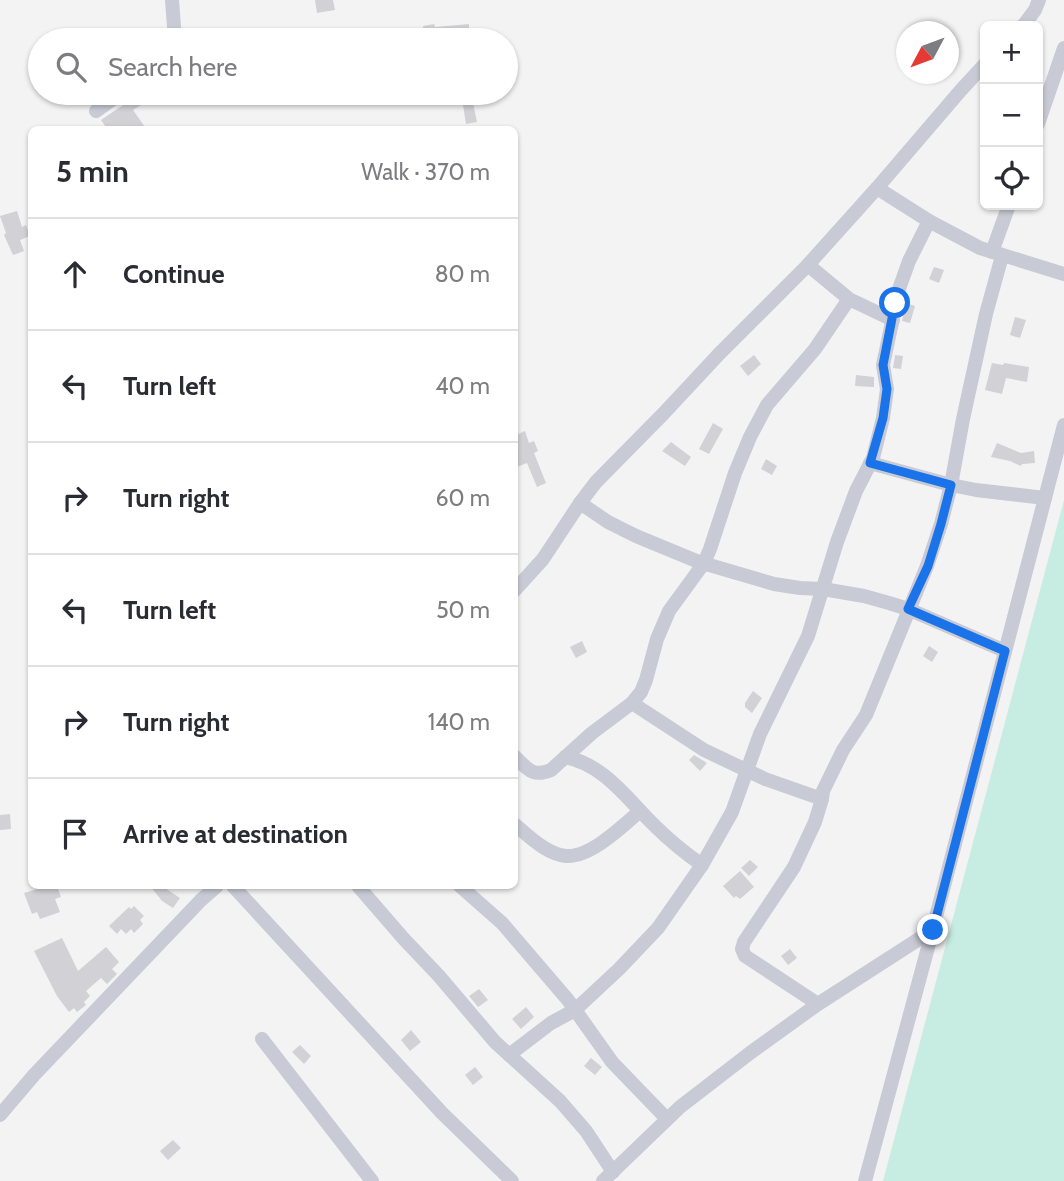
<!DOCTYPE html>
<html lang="en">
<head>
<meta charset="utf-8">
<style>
  body { margin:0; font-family:Cabin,sans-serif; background:#f2f2f3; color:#2b2b33 }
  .controls { position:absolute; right:21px; top:21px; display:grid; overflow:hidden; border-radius:10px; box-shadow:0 2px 5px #0004 }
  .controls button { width:63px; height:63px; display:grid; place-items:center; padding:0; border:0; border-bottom:2px solid #e1e1e2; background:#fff; color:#2b2b33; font:35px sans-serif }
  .compass { position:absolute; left:896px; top:21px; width:63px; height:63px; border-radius:50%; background:#fff; box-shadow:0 2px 5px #0004; rotate:229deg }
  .stop { position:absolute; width:21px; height:21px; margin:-16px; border:5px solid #1a73e8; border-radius:50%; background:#fff }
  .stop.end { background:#1a73e8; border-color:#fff; box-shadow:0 2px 7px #0008 }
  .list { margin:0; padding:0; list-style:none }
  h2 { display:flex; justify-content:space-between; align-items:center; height:91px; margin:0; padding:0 28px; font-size:30px }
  h2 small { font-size:23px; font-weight:400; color:#7c7c81 }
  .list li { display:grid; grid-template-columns:46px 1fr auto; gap:21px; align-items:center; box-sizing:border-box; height:112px; padding:0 28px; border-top:2px solid #e1e1e2 }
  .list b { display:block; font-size:26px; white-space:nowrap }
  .list em { font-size:23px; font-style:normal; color:#7c7c81 }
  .icon { flex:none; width:38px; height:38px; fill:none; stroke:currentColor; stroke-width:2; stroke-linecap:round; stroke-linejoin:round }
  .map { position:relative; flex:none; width:1064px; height:1181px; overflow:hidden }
  .search { position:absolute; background:#fff; box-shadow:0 2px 5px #0004; left:28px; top:28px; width:490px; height:77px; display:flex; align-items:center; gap:18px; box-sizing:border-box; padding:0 24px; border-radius:38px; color:#7c7c81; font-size:26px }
  .panel { position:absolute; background:#fff; box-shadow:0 2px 5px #0004; left:28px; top:126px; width:490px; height:763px; border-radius:10px }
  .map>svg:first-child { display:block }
  .green { fill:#c7ece2 }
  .building { fill:#d1d1d6 }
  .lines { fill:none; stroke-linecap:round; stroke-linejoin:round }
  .minor { stroke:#c8cad5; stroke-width:14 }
  .route { stroke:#1a73e8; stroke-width:9 }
</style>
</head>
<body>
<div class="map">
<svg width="1064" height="1181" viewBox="0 0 1064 1181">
  <rect width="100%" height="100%" fill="#f4f3f3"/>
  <polygon class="green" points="1064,500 1064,1181 883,1181"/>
  <g class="building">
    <polygon points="315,0 333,0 335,10 317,13"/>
    <polygon points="434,24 435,27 469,24 469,36 425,40 423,26"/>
    <polygon points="141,93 161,93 133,110 147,130 108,130 101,120"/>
    <polygon points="473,103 477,122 466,124 463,105"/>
    <polygon points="17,211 22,227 26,225 30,236 20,240 24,251 13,255 4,235 6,233 0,216"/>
    <polygon points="934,267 944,270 939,283 929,279"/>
    <polygon points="906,303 915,306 910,323 902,321"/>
    <polygon points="1015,317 1026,320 1020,338 1010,335"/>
    <polygon points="754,355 761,364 748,376 740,366"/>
    <polygon points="895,355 903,356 901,369 893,368"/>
    <polygon points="992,363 1003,365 1004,363 1029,367 1027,382 1006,378 1002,394 985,390"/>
    <polygon points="856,375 874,377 874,387 855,386"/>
    <polygon points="713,423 723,429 709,454 699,449"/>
    <polygon points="525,431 529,443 534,441 538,451 534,453 546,483 537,487 527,463 517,467 514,460 514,436"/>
    <polygon points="671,442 691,457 685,466 662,451"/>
    <polygon points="997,443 1021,453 1034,451 1035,463 1022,464 1021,466 1010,461 991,457"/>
    <polygon points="766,459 777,466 772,475 761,469"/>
    <polygon points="582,641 587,652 576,658 570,647"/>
    <polygon points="929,646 938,652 932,662 923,656"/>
    <polygon points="753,691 762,698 752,713 745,707 745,703"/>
    <polygon points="694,755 707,763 700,771 689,760"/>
    <polygon points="10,814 11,829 0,830 0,815"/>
    <polygon points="750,860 758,867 749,876 741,868"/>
    <polygon points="740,871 754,887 740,899 736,896 734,898 723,886"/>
    <polygon points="47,886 57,886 61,897 55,899 60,912 40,919 37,912 32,914 24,893"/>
    <polygon points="150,886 162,886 180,898 173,908 162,901"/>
    <polygon points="134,906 144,916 140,920 143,924 134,933 131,929 126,934 121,929 117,934 109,926 129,907 131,909"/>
    <polygon points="62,938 78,971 106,947 119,962 112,969 117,974 107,984 101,978 86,991 90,996 84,1002 86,1005 77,1012 74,1008 69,1012 57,996 34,951"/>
    <polygon points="790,949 797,958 788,965 781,956"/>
    <polygon points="479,989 488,1000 478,1007 469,996"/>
    <polygon points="526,1007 534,1017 521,1029 512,1019"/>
    <polygon points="411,1030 421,1042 410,1051 401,1040"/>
    <polygon points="300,1045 311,1056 304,1064 292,1052"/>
    <polygon points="591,1058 602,1067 595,1075 584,1066"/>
    <polygon points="475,1067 483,1077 473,1085 465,1075"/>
    <polygon points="173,1140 181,1148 168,1160 160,1151"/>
  </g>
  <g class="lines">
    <g class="minor">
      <polyline points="172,0 175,40"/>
      <polyline points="1023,26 1035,10 1039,0"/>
      <polyline points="96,111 121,93"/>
      <polyline points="1038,124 1064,48"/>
      <polyline points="877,188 929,221 980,248 1064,274"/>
      <polyline points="992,252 1009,205"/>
      <polyline points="808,265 849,299 893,320"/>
      <polyline points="870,463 951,485 976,490 1045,498"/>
      <polyline points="580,503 608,522 636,536 699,562 774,584 800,588 823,589 864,596 889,603 908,609 1005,651"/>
      <polyline points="514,591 543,559 580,503 596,482 664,413 719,354 806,267 877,188 961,90 985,64"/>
      <polyline points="632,703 704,750 765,779 822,799"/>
      <path d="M514,756C527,768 532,778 551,770L592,733L632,703L641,692L646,680L657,639L669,611L704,563L710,549L735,473L750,437L767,405L815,349L849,299"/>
      <path d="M565,757C604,764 628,800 655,826C670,841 685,853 702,865"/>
      <path d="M514,824C529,836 546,854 566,856C590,858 623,826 640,811"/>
      <polyline points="233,886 442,1113 512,1181"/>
      <polyline points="358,886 403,938 439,976 495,1042 560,1101 586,1131 613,1172"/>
      <polyline points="460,886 502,923 568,1000 612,1062 667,1119"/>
      <polyline points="818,1004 745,956 742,949 744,942 794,867 815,822 822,799 823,791 843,750 866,715 927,566 941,524 951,485 963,419 986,314 1002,256"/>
      <polyline points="262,1039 372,1181"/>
      <polyline points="509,1055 551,1023 575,1010 619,969 658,928 702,865 732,812 760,734 808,636 837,542 856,491 873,458 883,418 887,389 883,365 899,289 909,261 929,221"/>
      <polyline points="0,1115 34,1075 201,900 217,886"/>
      <polyline points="603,1181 680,1107 750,1053 818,1004 933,930"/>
      <polyline points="865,1181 930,940 1064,425"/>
    </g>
  </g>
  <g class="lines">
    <polyline class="route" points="895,303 883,365 887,389 883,418 870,463 951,485 941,524 928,566 908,609 1005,651 933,930"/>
  </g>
</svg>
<div class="controls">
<button>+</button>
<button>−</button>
<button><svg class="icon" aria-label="locate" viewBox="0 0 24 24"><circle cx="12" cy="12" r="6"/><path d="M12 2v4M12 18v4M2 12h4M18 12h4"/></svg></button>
</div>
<svg class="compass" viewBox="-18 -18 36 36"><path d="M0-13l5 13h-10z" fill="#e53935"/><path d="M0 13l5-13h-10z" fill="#7c7c81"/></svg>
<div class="stop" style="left:895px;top:303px"></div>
<div class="stop end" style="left:933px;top:930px"></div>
<div class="search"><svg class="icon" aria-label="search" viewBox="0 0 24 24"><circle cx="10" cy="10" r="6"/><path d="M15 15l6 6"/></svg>Search here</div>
<section class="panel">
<h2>5 min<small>Walk · 370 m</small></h2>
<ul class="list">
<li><svg class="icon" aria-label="ahead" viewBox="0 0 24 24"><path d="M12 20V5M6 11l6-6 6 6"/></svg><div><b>Continue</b></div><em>80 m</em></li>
<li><svg class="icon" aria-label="left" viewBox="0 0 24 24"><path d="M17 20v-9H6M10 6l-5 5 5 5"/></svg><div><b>Turn left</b></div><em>40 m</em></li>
<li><svg class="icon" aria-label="right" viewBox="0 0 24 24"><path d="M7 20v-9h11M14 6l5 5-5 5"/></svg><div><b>Turn right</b></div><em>60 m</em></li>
<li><svg class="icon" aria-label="left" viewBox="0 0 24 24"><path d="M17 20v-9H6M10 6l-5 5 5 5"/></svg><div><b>Turn left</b></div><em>50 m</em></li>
<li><svg class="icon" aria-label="right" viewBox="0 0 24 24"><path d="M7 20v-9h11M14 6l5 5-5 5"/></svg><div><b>Turn right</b></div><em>140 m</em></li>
<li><svg class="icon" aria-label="arrive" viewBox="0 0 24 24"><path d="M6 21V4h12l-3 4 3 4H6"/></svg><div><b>Arrive at destination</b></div></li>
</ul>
</section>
</div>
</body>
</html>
